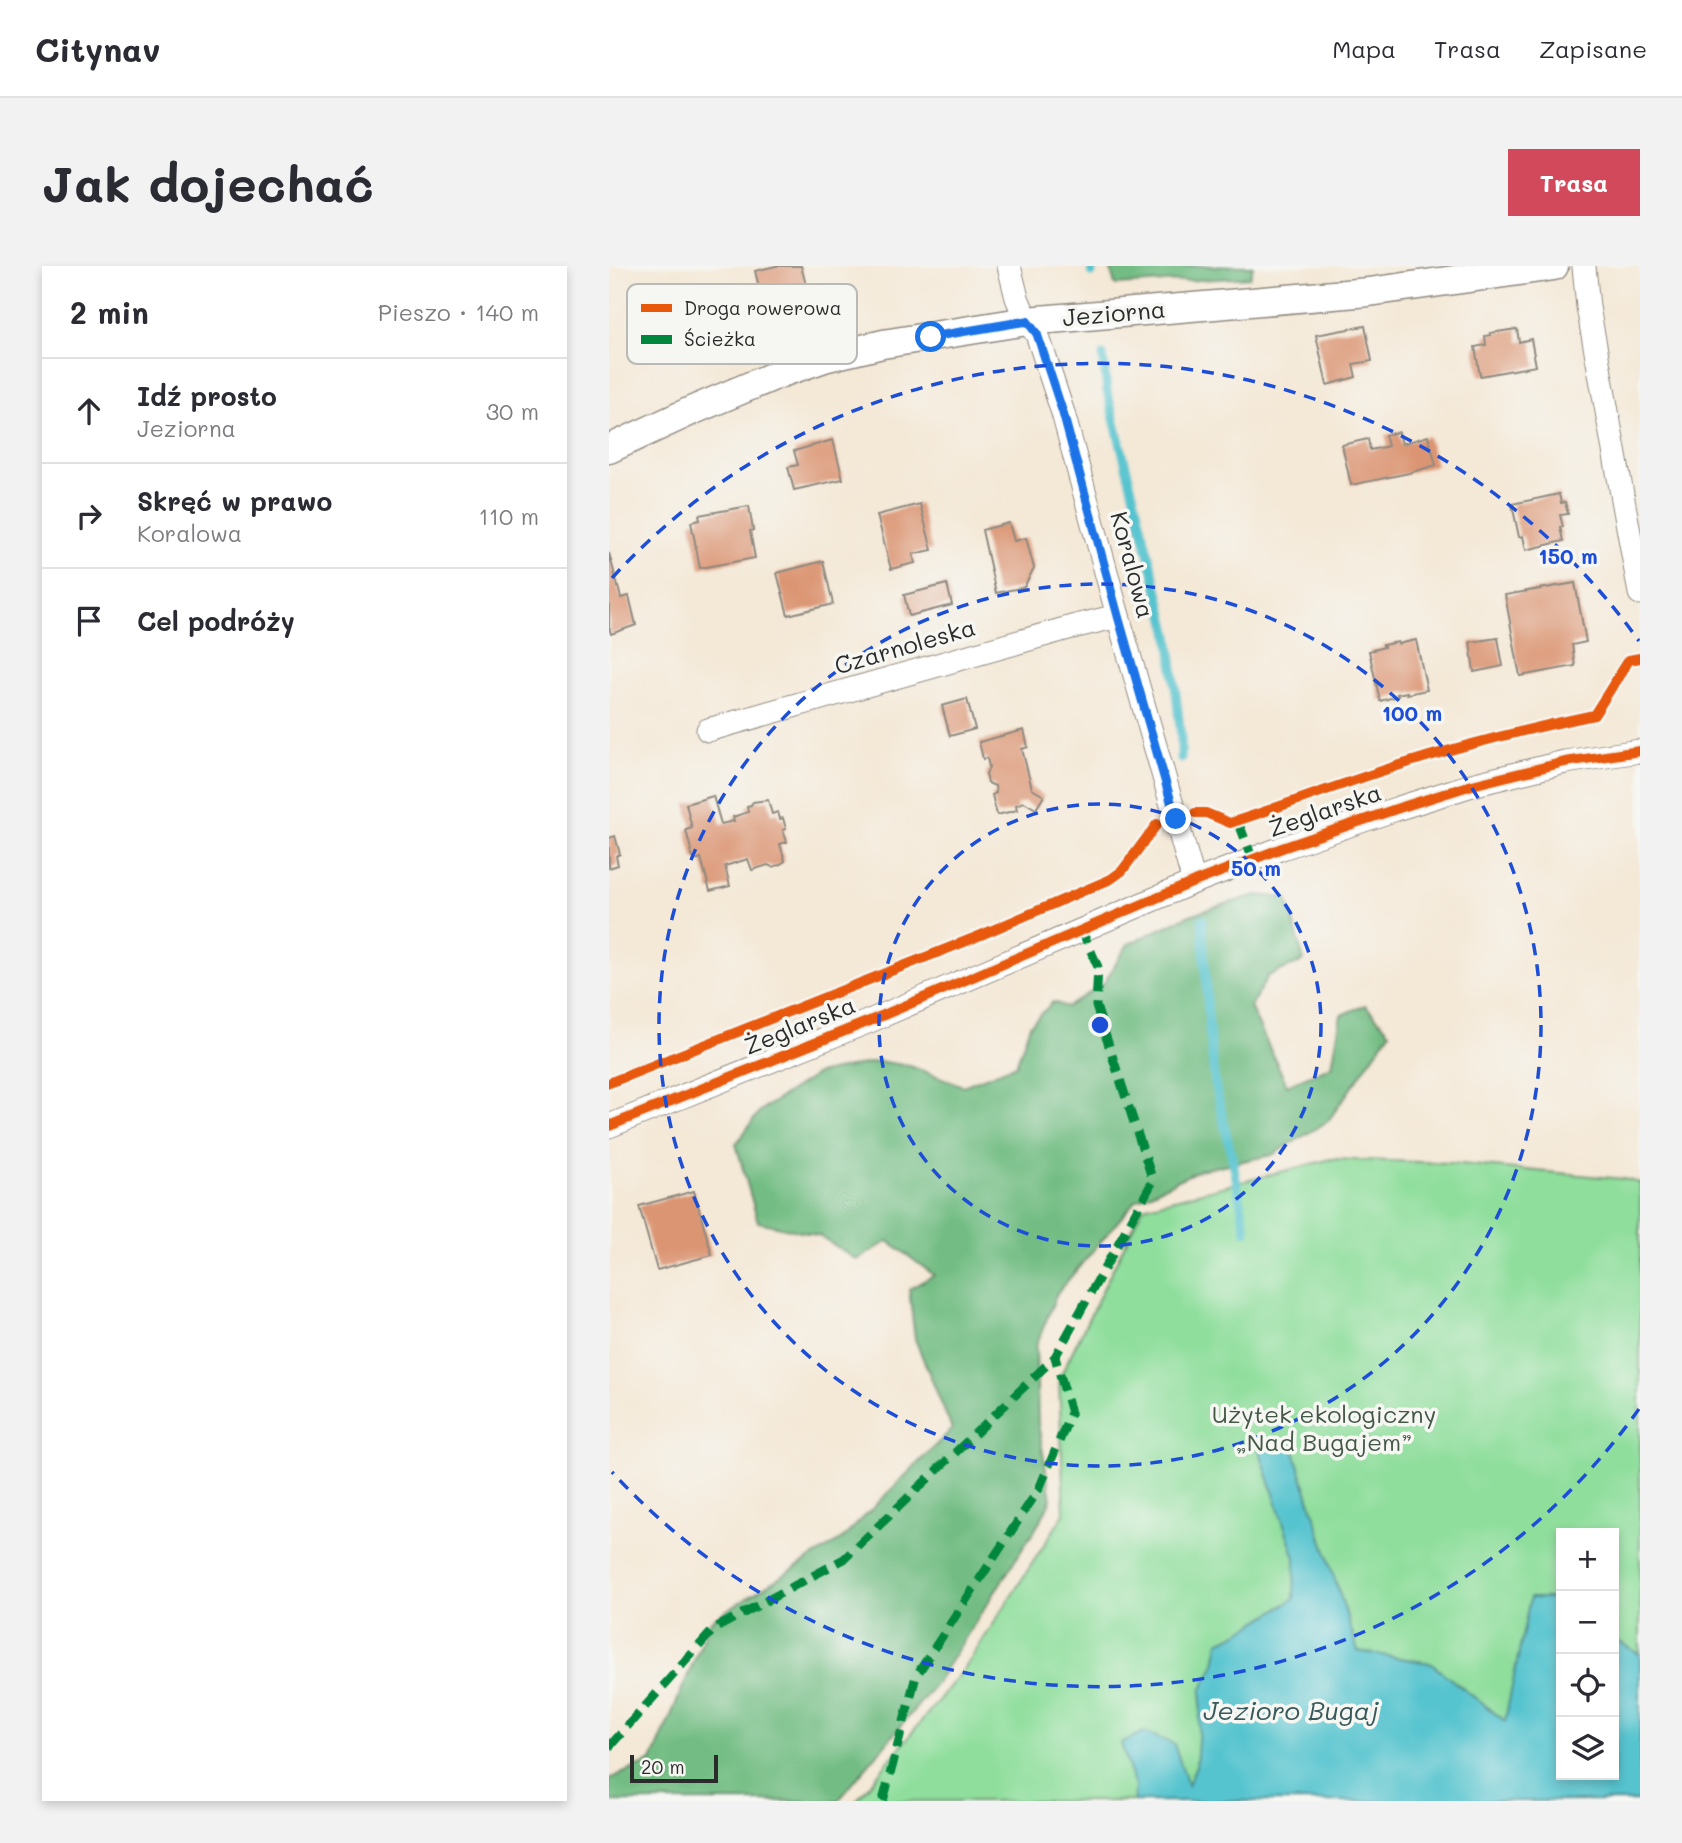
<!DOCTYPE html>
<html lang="pl">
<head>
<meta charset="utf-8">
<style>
  body { margin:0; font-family:Mali,sans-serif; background:#f2f2f3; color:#2b2b33 }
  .controls { position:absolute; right:21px; bottom:21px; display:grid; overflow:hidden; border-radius:0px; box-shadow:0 4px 10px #0003 }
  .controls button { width:63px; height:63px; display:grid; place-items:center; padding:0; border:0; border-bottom:2px solid #e1e1e2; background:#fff; color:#2b2b33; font:35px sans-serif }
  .scale { position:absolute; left:21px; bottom:18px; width:88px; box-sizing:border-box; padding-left:7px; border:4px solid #2b2b2b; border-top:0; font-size:19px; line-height:24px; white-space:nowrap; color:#2b2b2b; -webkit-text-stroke:5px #f6f6f2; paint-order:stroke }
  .stop { position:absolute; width:21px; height:21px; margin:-16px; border:5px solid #1a73e8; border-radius:50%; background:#fff }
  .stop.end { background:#1a73e8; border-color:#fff; box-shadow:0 2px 7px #0008 }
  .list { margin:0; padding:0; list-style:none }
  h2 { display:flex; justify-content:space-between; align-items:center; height:91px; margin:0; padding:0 28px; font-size:30px }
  h2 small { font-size:23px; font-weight:400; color:#7c7c81 }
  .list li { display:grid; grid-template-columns:46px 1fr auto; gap:21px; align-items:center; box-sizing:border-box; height:105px; padding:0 28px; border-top:2px solid #e1e1e2 }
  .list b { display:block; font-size:26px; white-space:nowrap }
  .list p { margin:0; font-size:23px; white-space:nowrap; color:#7c7c81 }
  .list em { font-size:23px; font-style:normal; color:#7c7c81 }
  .icon { flex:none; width:38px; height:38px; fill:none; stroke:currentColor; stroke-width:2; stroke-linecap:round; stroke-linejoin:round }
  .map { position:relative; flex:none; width:1031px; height:1535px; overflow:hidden; border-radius:0px }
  header { display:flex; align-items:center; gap:42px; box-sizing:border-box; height:98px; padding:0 35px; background:#fff; border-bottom:2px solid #e1e1e2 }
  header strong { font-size:33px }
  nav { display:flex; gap:38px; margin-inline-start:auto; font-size:24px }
  .intro { display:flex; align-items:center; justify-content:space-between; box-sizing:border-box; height:168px; padding:0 42px }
  h1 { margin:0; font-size:49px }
  .button { padding:18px 32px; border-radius:0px; background:#d1495b; color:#fff; font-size:24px; font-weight:700 }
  main { display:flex; gap:42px; padding:0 42px }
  aside { flex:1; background:#fff; border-radius:0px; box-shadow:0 4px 10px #0003 }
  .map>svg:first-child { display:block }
  .green { fill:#8fde9c; stroke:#5d8464; stroke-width:2; fill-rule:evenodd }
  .forest { fill:#73bd84; stroke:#4f7458; stroke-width:2 }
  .water { fill:#57c4cf; stroke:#41787d; stroke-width:2 }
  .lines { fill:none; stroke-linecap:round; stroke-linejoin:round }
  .stream { stroke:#57c4cf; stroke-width:9 }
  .building { fill:#db9573 }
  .minor-casing { stroke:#908a80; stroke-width:25 }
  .tertiary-casing { stroke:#908a80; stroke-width:31 }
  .minor { stroke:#fff; stroke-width:23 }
  .tertiary { stroke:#fff; stroke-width:28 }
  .quiet { stroke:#00873e; stroke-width:9; stroke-dasharray:18 9; stroke-linecap:butt }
  .cycleway-casing { stroke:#f6f6f2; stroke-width:15 }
  .cycleway { stroke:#e8590c; stroke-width:10 }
  .route { stroke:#1a73e8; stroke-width:9 }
  .ring { fill:none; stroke:#1d4ed8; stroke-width:3.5; stroke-dasharray:12 9 }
  .labels { text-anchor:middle; stroke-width:7; stroke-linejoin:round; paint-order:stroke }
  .street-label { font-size:24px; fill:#2b2b2b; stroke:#f6f6f2 }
  .park-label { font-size:24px; fill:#445847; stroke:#f6f6f2 }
  .water-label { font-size:26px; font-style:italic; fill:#38595c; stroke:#f6f6f2 }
  .key { fill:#f6f6f2; stroke:#b9b9b6; stroke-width:2 }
  .key-label { font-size:19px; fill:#2b2b2b }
  .centre { fill:#1d4ed8; stroke:#f6f6f2; stroke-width:3.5 }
  .ring-label { font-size:21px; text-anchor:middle; font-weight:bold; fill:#1d4ed8; stroke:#f6f6f2; stroke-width:7; stroke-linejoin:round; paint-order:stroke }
</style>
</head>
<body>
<header>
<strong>Citynav</strong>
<nav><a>Mapa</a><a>Trasa</a><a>Zapisane</a></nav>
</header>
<div class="intro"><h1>Jak dojechać</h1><a class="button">Trasa</a></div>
<main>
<aside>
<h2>2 min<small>Pieszo · 140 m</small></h2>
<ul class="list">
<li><svg class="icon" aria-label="ahead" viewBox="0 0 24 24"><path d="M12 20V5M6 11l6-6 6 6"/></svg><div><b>Idź prosto</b><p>Jeziorna</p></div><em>30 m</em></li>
<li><svg class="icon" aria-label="right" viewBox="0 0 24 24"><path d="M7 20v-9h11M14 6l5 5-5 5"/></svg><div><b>Skręć w prawo</b><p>Koralowa</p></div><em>110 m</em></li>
<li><svg class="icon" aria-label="arrive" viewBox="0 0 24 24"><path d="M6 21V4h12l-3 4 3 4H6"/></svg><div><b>Cel podróży</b></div></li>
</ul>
</aside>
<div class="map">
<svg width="1031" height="1535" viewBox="0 0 1031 1535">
  <rect width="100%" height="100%" fill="#f6f6f2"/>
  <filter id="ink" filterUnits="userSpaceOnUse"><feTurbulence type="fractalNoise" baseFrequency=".0143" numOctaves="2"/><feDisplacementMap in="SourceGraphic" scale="14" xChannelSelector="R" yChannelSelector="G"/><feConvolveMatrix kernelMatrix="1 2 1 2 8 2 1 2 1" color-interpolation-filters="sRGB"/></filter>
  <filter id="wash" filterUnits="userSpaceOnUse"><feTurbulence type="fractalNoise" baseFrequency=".00686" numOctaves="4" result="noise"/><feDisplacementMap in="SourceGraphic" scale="28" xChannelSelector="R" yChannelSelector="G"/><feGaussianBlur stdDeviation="1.57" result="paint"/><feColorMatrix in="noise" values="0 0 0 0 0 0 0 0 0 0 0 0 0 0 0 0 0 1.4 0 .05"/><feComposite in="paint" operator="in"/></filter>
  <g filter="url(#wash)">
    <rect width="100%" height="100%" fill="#f4e8d6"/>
    <path class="green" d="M722,893L841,897L1015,913L1031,917V1535H247L356,1402L455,1248L450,1113L534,941ZM952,1267H1005V1509H952Z"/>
    <g class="forest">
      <polygon points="501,0 644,0 641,11 506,19"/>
      <polygon points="647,629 678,632 695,695 659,710 641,741 678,819 723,800 732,749 756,739 781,766 719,855 663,889 590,904 527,934 448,1027 427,1080 429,1158 442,1233 432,1254 326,1419 229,1535 0,1535 0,1513 43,1495 102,1354 233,1273 343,1163 306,1073 300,1023 325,1009 279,975 248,994 211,970 149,956 127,878 151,845 208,808 269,795 301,800 354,820 407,799 421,759 444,736 458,741 495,717 519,678 581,649"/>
    </g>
    <polygon class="water" points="648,1177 683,1179 749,1385 821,1397 896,1455 921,1332 952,1332 952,1509 1005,1509 1005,1373 1031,1388 1031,1535 525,1535 526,1520 512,1477 535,1466 565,1478 579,1519 587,1500 593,1423 606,1398 610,1376 629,1367 685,1333 686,1292"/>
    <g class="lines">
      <g class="stream">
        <polyline points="482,0 483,7"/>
        <polyline points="494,89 498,125 560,369 572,470 572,492"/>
        <polyline points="593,653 600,763 606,818 623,891 637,965"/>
      </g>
    </g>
    <g id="blocks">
      <g class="building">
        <polygon points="167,0 192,0 201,34 162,45 159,32 153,33 146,5"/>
        <polygon points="756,60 763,95 744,98 747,111 718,119 707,69"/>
        <polygon points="908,63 910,76 922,73 927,100 871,110 866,81 877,79 876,70 882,69 881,67"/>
        <polygon points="790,166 793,178 819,170 827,199 800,207 742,219 733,179 759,173 761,184 779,180 776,169"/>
        <polygon points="224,174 234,213 185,224 179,201 189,199 185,185"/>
        <polygon points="950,228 952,237 956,236 959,248 951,249 954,261 951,261 954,275 917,284 914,270 910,271 903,238"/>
        <polygon points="311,238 323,284 304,288 306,297 282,303 268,249"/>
        <polygon points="140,240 144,264 141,265 146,292 91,302 82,256 91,254 90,249"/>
        <polygon points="400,257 405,275 417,272 425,302 415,321 387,327 373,264"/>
        <polygon points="0,287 12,332 20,330 27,359 2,368 0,361"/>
        <polygon points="214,295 224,338 179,349 168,307"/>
        <polygon points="966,317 977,376 963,379 966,400 911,410 896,329"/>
        <polygon points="338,318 343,339 300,350 295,329"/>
        <polygon points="889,372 894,400 865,406 861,376"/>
        <polygon points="807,374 818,424 798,428 798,426 788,428 789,430 771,435 760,385 775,381 774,379 789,376 789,378"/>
        <polygon points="358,433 366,463 341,470 333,440"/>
        <polygon points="415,464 419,481 413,483 423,523 435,530 427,543 415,536 407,539 408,544 388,549 383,529 387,527 386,520 379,517 377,508 380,501 378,492 374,493 370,476"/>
        <polygon points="104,530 112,558 125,555 124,551 139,546 138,540 142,539 144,536 159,534 163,548 169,546 171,553 174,552 177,563 174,564 178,576 171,578 176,595 170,599 163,601 159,599 143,604 139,593 116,600 121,620 101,625 92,592 86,594 84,592 77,564 83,562 77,538"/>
        <polygon points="6,570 11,588 7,590 9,599 0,602 0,572"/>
        <polygon points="85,925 103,989 48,1004 30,940"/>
      </g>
    </g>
  </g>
  <g filter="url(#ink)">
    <use href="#blocks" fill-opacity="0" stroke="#908a80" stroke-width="2"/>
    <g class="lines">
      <defs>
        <g id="minor">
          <polyline points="400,0 408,32 418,55 428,68 454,147 509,350 585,616"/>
          <polyline points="975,0 979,41 1031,327"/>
          <polyline points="99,464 463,361 509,350"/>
          <polyline points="0,860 263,754 585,616 673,582 790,542 863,519 956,496 1031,485"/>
        </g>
        <polyline id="tertiary" points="0,183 82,145 172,107 215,92 274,78 418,55 760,26 945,0"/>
      </defs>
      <use href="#minor" class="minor-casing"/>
      <use href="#tertiary" class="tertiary-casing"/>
      <use href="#minor" class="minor"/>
      <use href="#tertiary" class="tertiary"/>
      <g class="quiet">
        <polyline points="629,555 644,594"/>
        <polyline points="545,562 548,558 590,547"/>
        <polyline points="0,1481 105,1363 235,1293 446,1091"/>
        <polyline points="274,1535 307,1410 430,1223 462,1147 446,1091 544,915 487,740 489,701 473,665"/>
      </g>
      <defs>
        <g id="cycleway">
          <path d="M586,547H597L621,557C677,539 732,518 788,500C853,479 918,463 985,449L1020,394L1031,392"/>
          <polyline points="0,817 365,672 502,613 513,605 548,558"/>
          <polyline points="0,860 263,754 585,616 673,582 790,542 863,519 956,496 1031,485"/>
        </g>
      </defs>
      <use href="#cycleway" class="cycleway-casing"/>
      <use href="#cycleway" class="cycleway"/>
    </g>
  </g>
  <g class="lines" filter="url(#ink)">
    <polyline class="route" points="322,71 418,55 428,68 454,147 509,350 567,553"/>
  </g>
  <g class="ring">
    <circle cx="491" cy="759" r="221"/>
    <circle cx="491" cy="759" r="441"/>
    <path d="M1030 1143A662 662 0 0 1 3 1206M3 312A662 662 0 0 1 1030 375"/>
  </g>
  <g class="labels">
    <g class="street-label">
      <text transform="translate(505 48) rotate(-5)" y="8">Jeziorna</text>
      <text transform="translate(523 299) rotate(75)" y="8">Koralowa</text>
      <text transform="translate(296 381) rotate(-16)" y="8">Czarnoleska</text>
      <text transform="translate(716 545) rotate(-19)" y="8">Żeglarska</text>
      <text transform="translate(191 760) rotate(-22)" y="8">Żeglarska</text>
    </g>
    <g class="park-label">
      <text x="715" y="1157">Użytek ekologiczny<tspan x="715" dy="28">„Nad Bugajem”</tspan></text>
    </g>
    <g class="water-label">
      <text x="682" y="1454">Jezioro Bugaj</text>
    </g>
  </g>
  <rect x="18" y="18" width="230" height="80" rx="10" class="key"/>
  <rect x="32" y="38" width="31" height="8" fill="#e8590c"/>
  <rect x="32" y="69" width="31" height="9" fill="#00873e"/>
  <g class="key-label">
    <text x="75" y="49">Droga rowerowa</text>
    <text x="75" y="80">Ścieżka</text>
  </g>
  <circle cx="491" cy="759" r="10" class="centre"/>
  <g class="ring-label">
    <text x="959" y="298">150 m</text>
    <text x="803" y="455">100 m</text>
    <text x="647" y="610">50 m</text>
  </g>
</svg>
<div class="controls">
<button>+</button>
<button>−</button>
<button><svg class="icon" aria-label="locate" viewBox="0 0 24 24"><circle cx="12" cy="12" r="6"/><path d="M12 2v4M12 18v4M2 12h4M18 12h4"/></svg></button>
<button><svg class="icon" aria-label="layers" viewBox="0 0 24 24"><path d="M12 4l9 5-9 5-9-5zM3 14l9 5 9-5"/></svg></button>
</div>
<div class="scale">20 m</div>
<div class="stop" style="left:322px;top:71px"></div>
<div class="stop end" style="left:567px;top:553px"></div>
</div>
</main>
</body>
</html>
